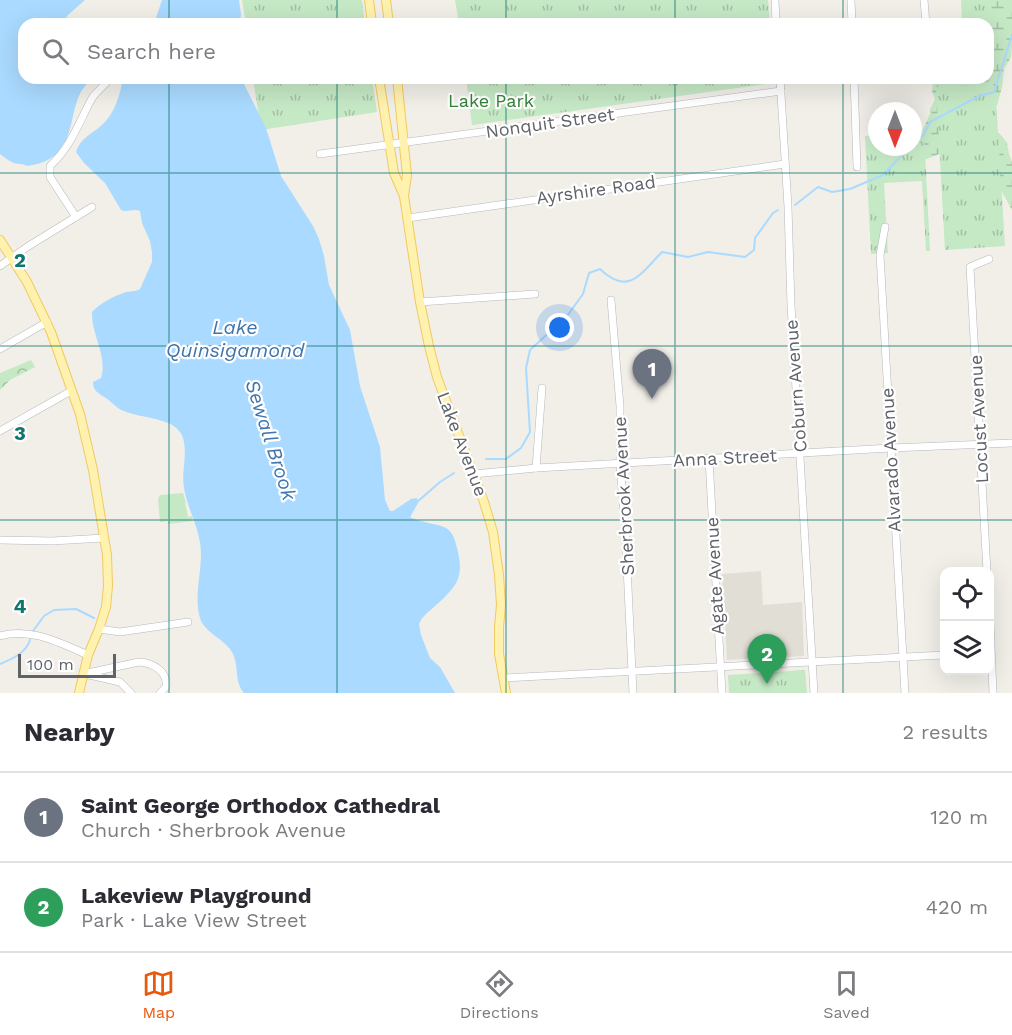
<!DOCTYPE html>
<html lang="en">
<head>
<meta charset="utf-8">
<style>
  body { margin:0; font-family:"Work Sans",sans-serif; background:#f7f7f7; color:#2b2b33 }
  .controls { position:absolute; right:18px; bottom:18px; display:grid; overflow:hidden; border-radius:12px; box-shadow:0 6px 24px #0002 }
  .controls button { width:54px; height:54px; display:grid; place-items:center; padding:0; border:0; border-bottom:2px solid #e1e1e2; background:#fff; color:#2b2b33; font:30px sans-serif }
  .compass { position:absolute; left:868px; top:102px; width:54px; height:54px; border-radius:50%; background:#fff; box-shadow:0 6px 24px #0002; rotate:180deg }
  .scale { position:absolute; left:18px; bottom:15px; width:98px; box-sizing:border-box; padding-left:6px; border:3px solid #5f6368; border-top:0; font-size:16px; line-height:21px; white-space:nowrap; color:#5f6368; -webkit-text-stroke:4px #fff; paint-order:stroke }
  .you { position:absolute; left:560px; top:328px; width:21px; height:21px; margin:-15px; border:4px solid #fff; border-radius:50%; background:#1a73e8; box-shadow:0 0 0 9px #1a73e833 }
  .badge { display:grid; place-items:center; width:39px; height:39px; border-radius:50%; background:#ea580c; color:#fff; font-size:20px; font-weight:700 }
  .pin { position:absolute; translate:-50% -50px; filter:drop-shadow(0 2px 3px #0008) }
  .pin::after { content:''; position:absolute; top:32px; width:21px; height:18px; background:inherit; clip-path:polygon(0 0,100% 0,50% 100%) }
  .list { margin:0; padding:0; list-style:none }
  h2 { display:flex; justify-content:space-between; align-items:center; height:78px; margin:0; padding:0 24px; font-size:26px }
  h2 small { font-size:20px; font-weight:400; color:#7c7c81 }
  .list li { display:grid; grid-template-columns:39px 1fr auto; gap:18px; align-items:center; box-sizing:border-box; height:90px; padding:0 24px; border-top:2px solid #e1e1e2 }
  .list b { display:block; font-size:22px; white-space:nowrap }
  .list p { margin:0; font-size:20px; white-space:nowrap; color:#7c7c81 }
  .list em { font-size:20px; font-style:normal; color:#7c7c81 }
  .icon { flex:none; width:33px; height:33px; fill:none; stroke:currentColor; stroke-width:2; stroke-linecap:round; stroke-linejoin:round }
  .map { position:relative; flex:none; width:1012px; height:693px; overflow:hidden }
  .search { position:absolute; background:#fff; box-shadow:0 6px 24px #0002; left:18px; right:18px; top:18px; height:66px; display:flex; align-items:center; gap:15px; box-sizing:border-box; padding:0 21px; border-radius:18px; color:#7c7c81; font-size:22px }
  .sheet { height:258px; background:#fff }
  nav { display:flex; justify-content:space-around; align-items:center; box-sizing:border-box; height:84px; border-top:2px solid #e1e1e2; background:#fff; font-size:16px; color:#7c7c81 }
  nav a { display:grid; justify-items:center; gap:3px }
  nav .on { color:#ea580c }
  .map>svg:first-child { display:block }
  .education { fill:#e1ded6 }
  .grass { fill:#c5e8c5 }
  .forest { fill:url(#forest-crowns) }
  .wetland { fill:url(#wetland-marsh) }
  .park { fill:url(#park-tufts) }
  .water { fill:#aadaff }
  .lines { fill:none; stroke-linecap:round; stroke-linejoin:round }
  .stream { stroke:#aadaff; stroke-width:2 }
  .minor-casing { stroke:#b5b8bc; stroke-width:8 }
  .major-casing { stroke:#f2c960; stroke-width:10 }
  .minor { stroke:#fff; stroke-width:7 }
  .major { stroke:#fff2af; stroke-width:8 }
  .grid { fill:none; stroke:#0f766e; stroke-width:1.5; stroke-opacity:0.55 }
  .labels { text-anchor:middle; stroke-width:4.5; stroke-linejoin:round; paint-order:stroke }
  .park-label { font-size:18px; fill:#348238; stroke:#fff }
  .street-label { font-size:18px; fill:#5f6368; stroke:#fff }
  .water-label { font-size:20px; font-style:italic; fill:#4174aa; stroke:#fff }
  .grid-label { font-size:20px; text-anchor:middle; font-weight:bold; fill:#0f766e; stroke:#fff; stroke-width:4.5; stroke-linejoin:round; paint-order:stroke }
</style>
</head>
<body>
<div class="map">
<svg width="1012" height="693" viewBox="0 0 1012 693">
  <defs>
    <pattern id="forest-crowns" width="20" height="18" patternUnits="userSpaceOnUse" patternTransform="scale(1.5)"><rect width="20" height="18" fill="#c5e8c5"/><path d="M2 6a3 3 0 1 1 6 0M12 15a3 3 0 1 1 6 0" fill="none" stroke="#a3c0a4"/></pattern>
    <pattern id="wetland-marsh" width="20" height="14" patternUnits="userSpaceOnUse" patternTransform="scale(1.5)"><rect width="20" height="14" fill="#c5e8c5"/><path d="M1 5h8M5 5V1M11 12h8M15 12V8" fill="none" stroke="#a3c0a4"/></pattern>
    <pattern id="park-tufts" width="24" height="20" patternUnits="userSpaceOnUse" patternTransform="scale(1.5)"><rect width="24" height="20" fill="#c5e8c5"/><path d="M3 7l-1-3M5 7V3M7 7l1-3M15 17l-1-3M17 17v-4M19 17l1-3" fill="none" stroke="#a3c0a4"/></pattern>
  </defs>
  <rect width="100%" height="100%" fill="#f1efe8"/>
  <polygon class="education" points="761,571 763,605 802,602 804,656 727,660 722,574"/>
  <polygon class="grass" points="183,493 186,503 185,503 188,517 192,516 193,521 168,524 168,521 160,522 158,499 160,495"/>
  <polygon class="forest" points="31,360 35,367 10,380 0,390 0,373"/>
  <path class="wetland" d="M962,0H1012V46L1011,57L1004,69L1002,87L997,105L994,110V131L1001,135L1007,143L1009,154L1012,162V210L991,172L951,156L939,154L922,161L913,147V136L923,129L930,114V109L935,99L932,91L933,82C945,76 973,78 988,78V24Z"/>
  <g class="park">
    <polygon points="242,0 362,0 365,24 246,24"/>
    <polygon points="455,0 768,0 770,24 459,24"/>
    <polygon points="961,0 991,0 994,69 988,69 988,24 962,24"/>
    <polygon points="253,78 372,78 377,112 261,130"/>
    <polygon points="466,78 772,78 773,83 472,125"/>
    <polygon points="995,84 1005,246 945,250 936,87"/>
    <polygon points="924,132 930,251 926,251 922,181 884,183 888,253 871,254 865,136 877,135 877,147 913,147 913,133"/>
    <polygon points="805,670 807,693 729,693 728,675"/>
  </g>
  <g class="water">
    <path d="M0,0H85L68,15L61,24H24V78H95C59,97 89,158 27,166C22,163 19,165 14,163C9,161 4,157 0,154Z"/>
    <polygon points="162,0 239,0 241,14 240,24 154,24"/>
    <path d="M123,78H241L266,128L281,176L313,226L319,239L324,256L329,285L350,330L360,386L380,447L385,500L390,511H393L411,499L417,498L418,503L410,517C422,523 435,523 446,528C453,532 455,540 457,548C465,579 456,587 434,607C428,612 422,617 419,624L421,635L430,658L440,667L455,693H244C234,681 239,667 233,654C226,639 205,634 200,618C194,598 201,575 201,554C201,530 188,511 184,488C181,472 188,455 183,438C177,417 142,419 124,411C117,409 112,402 106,398C98,393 93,391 93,382L101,378C108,356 91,334 92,312C100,303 114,296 126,292C131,291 135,292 140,289L152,262V252L150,241L142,223L140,211C133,208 127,213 121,210L105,183L84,163L76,152C80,138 92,134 102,125C115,113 120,95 123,78Z"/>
  </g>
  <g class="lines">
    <g class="stream">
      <polyline points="913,137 923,136 930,122 979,96 994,92 1012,35"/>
      <polyline points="795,205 818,187 832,192 850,189 883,175 901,156 906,147"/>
      <path d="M486,459H506L521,448L530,432L526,368L530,350L567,316L583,294L589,273L600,269C629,297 641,273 662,252L688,257L708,252L745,257L754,250L755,238L773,213L778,210"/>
      <polyline points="417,502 440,482 454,473"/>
      <polyline points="33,631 44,616 54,610 76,609 94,618"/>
      <path d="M0,664C12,659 26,653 30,640"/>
    </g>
    <defs>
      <g id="minor">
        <polyline points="775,0 776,24"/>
        <polyline points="851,0 852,24"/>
        <polyline points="924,0 926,24"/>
        <polyline points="121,24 121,22"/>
        <polyline points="780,78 788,207 791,305 814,693"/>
        <polyline points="854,78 857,167"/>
        <polyline points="320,154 781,91"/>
        <path d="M76,217L50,177V166C70,148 79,123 91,100C95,92 105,86 110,78"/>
        <polyline points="408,218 785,164"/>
        <polyline points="885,227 880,255 905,693"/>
        <polyline points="0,266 27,247 92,207"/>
        <polyline points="611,300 620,406 620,464 625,524 633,693"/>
        <polyline points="420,302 535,294"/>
        <polyline points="0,349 47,322"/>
        <polyline points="0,431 71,391"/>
        <polyline points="709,459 722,693"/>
        <polyline points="536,468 542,388"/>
        <polyline points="474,474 536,468 891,448 1012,443"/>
        <polyline points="0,540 52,541 104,538"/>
        <polyline points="987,572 970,267 989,259"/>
        <polyline points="990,622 993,693"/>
        <polyline points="99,629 120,632 188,622"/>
        <path d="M0,636C31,627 60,643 88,655"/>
        <path d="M83,674L139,662C154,663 168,672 166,687L160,693"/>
        <polyline points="85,674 120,682 131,693"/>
        <polyline points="503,678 944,655"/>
      </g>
      <g id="major">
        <polyline points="369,0 372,24"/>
        <polyline points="386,0 389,24"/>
        <polyline points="379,78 394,173 404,196"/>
        <polyline points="397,78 407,175 404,196 420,302 429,346 437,377 484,502 493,532 499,575 501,605 499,627 499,654 506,693"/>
        <polyline points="0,240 27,282 51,332 80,414 93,470 107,555 108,586 106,607 99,629 88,655 79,693"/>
      </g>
    </defs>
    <use href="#minor" class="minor-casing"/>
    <use href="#major" class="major-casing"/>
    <use href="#minor" class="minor"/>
    <use href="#major" class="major"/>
  </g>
  <path class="grid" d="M169,0V24M337,0V24M506,0V24M675,0V24M843,0V24M169,78V693M337,78V693M506,78V693M675,78V693M843,78V693M0,173H1012M0,346H1012M0,520H1012"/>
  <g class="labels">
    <g class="park-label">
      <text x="491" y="107">Lake Park</text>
    </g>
    <g class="street-label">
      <text transform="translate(550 123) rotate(-8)" y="6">Nonquit Street</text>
      <text transform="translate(596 190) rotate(-8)" y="6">Ayrshire Road</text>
      <text transform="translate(796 386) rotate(-94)" y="6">Coburn Avenue</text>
      <text transform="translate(979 419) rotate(-93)" y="6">Locust Avenue</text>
      <text transform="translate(462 444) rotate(69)" y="6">Lake Avenue</text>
      <text transform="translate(725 458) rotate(-3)" y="6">Anna Street</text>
      <text transform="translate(891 460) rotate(-93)" y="6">Alvarado Avenue</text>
      <text transform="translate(624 496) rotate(-93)" y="6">Sherbrook Avenue</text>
      <text transform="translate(715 576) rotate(-93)" y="6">Agate Avenue</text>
    </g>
    <g class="water-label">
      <text x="235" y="334">Lake<tspan x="235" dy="23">Quinsigamond</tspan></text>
      <text transform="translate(271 440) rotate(72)" y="7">Sewall Brook</text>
    </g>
  </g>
  <g class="grid-label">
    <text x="20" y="267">2</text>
    <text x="20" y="440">3</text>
    <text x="20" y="613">4</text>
  </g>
</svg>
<div class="controls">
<button><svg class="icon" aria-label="locate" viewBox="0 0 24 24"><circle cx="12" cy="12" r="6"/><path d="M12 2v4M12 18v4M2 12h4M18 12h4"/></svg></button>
<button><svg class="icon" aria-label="layers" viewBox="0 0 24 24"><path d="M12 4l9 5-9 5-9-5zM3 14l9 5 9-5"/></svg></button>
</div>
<svg class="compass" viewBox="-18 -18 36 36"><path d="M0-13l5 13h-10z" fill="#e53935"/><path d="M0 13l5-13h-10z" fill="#7c7c81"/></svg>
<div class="scale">100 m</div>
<div class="you"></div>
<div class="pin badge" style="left:652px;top:399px;background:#6b7280">1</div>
<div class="pin badge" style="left:767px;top:684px;background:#2e9e5b">2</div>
<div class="search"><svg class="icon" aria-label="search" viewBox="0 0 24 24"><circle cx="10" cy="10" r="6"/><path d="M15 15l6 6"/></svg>Search here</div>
</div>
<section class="sheet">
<h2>Nearby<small>2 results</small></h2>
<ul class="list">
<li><span class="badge" style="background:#6b7280">1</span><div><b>Saint George Orthodox Cathedral</b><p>Church · Sherbrook Avenue</p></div><em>120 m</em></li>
<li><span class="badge" style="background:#2e9e5b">2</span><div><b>Lakeview Playground</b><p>Park · Lake View Street</p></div><em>420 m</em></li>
</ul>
</section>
<nav>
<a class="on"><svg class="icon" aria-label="map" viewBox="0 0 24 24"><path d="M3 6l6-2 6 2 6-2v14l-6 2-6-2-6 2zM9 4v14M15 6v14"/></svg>Map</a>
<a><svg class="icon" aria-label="directions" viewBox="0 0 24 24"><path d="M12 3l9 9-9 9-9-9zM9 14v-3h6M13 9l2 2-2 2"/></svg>Directions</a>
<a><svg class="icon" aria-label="saved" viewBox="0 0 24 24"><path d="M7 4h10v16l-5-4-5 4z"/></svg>Saved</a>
</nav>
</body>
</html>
